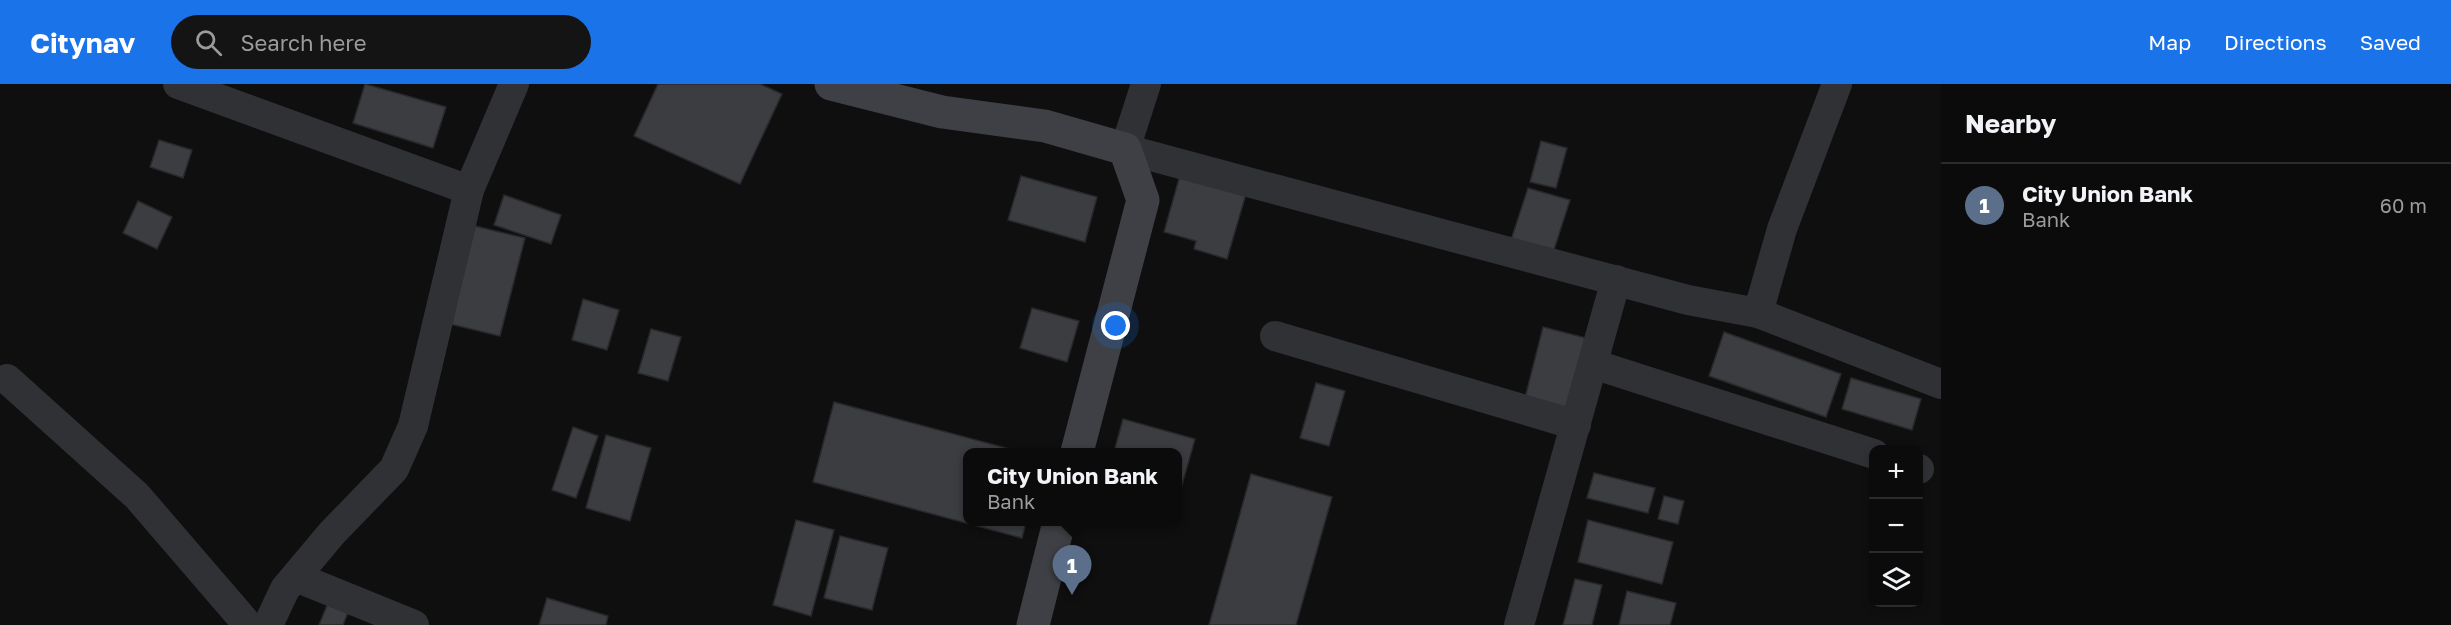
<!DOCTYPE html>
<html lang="en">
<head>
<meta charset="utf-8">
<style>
  body { margin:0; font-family:"Golos Text",sans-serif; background:#141415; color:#f1f3f6 }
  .controls { position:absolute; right:18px; bottom:18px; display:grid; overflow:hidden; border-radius:12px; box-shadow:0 3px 9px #0003 }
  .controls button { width:54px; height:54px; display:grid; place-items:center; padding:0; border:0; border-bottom:2px solid #2b2b2d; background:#0b0b0c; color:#f1f3f6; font:30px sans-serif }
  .you { position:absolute; left:1116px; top:242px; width:21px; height:21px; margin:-15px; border:4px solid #fff; border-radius:50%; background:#1a73e8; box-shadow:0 0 0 9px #1a73e833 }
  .badge { display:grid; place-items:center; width:39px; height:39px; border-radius:50%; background:#1a73e8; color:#fff; font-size:20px; font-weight:700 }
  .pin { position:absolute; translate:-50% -50px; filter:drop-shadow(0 2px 3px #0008) }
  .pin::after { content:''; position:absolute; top:32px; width:21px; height:18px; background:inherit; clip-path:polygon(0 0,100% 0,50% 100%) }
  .popup { position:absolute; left:963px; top:364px; width:219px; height:78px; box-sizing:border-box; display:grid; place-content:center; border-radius:12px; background:#0b0b0c; filter:drop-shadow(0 2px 4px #0005); font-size:20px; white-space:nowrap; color:#9a9b9d }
  .popup b { font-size:22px; color:#f1f3f6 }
  .popup::after { content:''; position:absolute; left:50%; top:100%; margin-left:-12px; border:12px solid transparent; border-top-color:#0b0b0c }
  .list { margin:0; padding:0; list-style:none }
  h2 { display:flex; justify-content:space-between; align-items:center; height:78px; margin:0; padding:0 24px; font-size:26px }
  h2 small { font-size:20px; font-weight:400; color:#9a9b9d }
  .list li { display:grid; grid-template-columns:39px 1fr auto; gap:18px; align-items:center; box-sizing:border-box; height:84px; padding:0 24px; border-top:2px solid #2b2b2d }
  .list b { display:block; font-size:22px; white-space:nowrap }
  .list p { margin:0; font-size:20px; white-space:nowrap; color:#9a9b9d }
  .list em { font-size:20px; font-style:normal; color:#9a9b9d }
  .icon { flex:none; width:33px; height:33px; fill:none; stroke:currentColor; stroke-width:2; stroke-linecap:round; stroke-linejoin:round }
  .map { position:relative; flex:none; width:1941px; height:541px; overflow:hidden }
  header { display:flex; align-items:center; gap:36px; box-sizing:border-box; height:84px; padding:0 30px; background:#1a73e8; color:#fff }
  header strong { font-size:28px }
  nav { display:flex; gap:33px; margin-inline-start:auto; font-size:21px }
  .search { width:420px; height:54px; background:#141415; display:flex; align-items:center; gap:15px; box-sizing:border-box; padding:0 21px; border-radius:33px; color:#9a9b9d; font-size:22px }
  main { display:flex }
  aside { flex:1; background:#0b0b0c }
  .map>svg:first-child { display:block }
  .building { fill:#3b3d40; stroke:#29292c; stroke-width:1.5 }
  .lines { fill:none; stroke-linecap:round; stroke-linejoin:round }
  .street { stroke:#303135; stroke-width:30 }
  .secondary { stroke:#3e4045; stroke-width:33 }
</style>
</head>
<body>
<header>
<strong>Citynav</strong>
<div class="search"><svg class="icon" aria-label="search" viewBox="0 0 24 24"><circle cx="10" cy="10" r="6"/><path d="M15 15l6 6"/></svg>Search here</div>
<nav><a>Map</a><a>Directions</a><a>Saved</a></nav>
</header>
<main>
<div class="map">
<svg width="1941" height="541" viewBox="0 0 1941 541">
  <rect width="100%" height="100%" fill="#0f0f10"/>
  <g class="building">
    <polygon points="365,0 446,23 433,64 353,39"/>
    <polygon points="658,0 760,0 782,10 740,100 634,52"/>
    <polygon points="159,56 192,66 183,94 150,83"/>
    <polygon points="1541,57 1567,64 1556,104 1530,98"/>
    <polygon points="1182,84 1248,103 1227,175 1194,165 1196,157 1164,148"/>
    <polygon points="1021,92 1097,113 1085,158 1008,136"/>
    <polygon points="1528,104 1570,116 1552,172 1510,159"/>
    <polygon points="504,111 561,131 551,160 494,141"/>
    <polygon points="138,117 172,133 157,165 123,149"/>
    <polygon points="475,142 525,154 500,252 450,240"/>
    <polygon points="583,215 619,226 607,266 572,256"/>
    <polygon points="1032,224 1079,237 1067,278 1020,264"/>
    <polygon points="1543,243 1586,254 1568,325 1525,314"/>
    <polygon points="651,245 681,253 668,297 638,289"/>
    <polygon points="1724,248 1841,290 1826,333 1709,292"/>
    <polygon points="1851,294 1921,315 1912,346 1842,325"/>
    <polygon points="1316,299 1345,307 1329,362 1300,354"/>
    <polygon points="834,318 1021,368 967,368 967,438 1026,438 1022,454 813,398"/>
    <polygon points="1123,335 1195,355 1178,415 1177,368 1114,368"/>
    <polygon points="573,343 598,352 576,414 552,406"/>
    <polygon points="606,351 651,364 630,437 586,424"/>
    <polygon points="1594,389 1655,404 1648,429 1587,414"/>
    <polygon points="1251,390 1332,413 1296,541 1209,541"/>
    <polygon points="1664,412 1684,417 1678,440 1658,435"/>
    <polygon points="796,436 834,446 811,532 773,521"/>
    <polygon points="1588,436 1673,458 1662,500 1578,478"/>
    <polygon points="840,452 888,464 872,526 824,514"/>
    <polygon points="1575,495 1602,501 1592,541 1563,541"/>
    <polygon points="1627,507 1676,519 1670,541 1619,541"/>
    <polygon points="330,514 350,523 343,541 319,541"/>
    <polygon points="547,514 608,532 606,541 539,541"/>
  </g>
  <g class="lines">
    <g class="street">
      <polyline points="178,0 469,106"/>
      <polyline points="1146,0 1125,65 1688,216 1758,229 1782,145 1837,0"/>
      <polyline points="1758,229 1941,300"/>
      <polyline points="1275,252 1576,341"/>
      <polyline points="1593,280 1874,370"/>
      <polyline points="7,295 137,412 248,541"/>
      <polyline points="1918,385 1919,385"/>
      <polyline points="296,493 414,541"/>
      <polyline points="268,541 285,505 332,449 394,385 413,342 469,106 514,0"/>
      <polyline points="1519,541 1616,196"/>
    </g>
    <g class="secondary">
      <polyline points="831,0 942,28 1045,42 1125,65 1143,116 1077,368"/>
      <polyline points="1033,541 1059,438"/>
    </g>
  </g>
</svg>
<div class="controls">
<button>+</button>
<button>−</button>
<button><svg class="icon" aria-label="layers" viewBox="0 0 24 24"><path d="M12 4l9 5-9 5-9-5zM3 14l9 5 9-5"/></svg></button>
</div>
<div class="you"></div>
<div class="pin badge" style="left:1072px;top:511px;background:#5c6f8a">1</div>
<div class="popup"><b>City Union Bank</b>Bank</div>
</div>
<aside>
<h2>Nearby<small></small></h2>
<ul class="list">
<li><span class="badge" style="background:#5c6f8a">1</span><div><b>City Union Bank</b><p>Bank</p></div><em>60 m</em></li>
</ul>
</aside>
</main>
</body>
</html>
